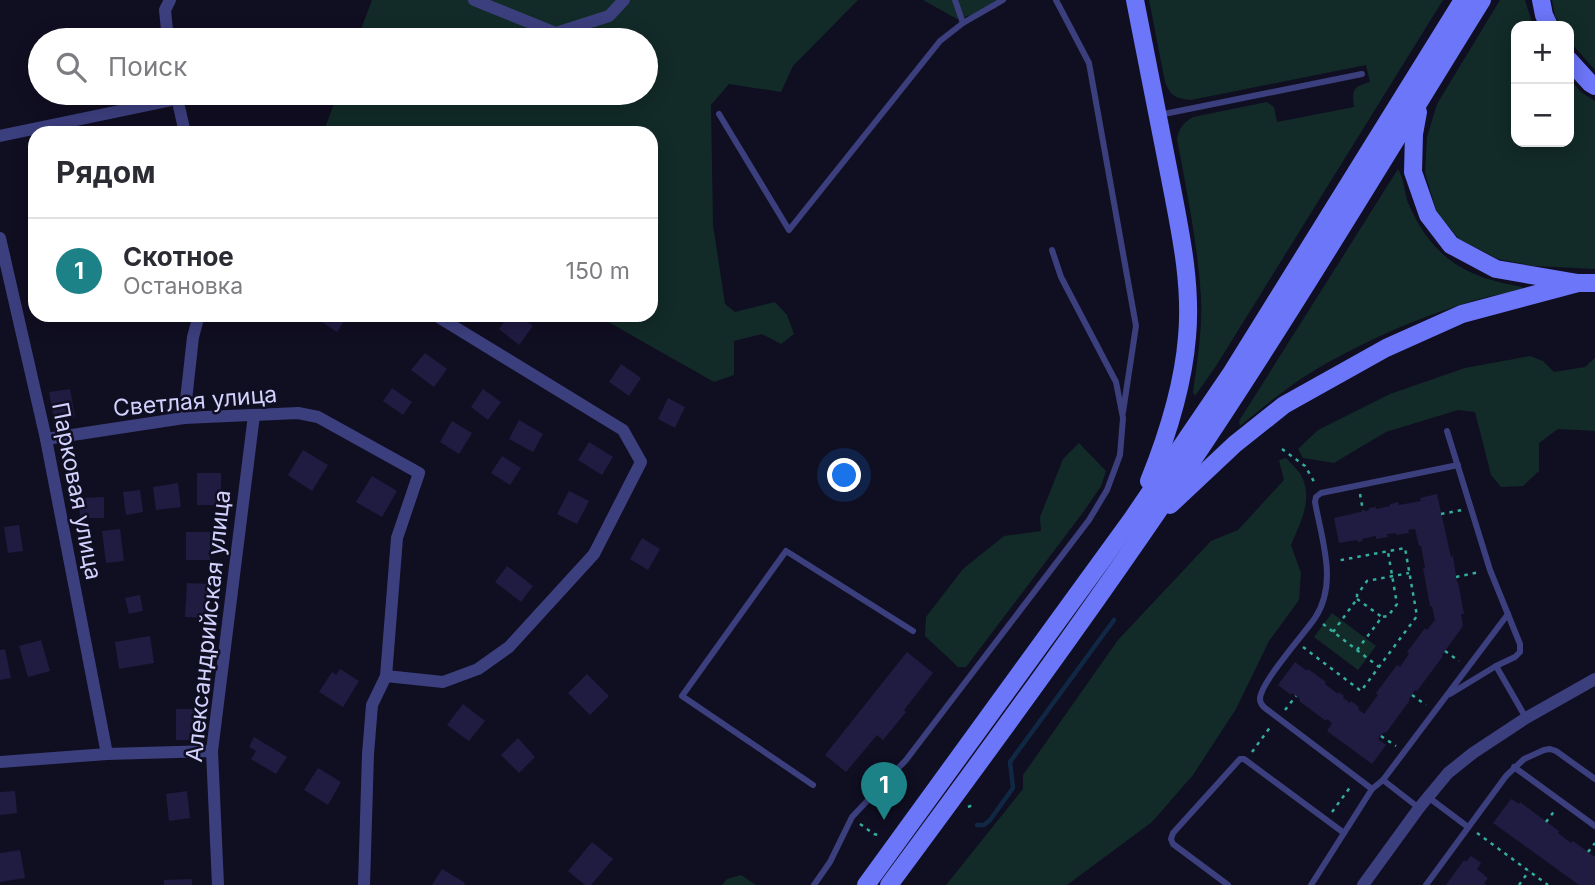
<!DOCTYPE html>
<html lang="ru">
<head>
<meta charset="utf-8">
<style>
  body { margin:0; font-family:Inter,sans-serif; background:#f2f2f3; color:#2b2b33 }
  .controls { position:absolute; right:21px; top:21px; display:grid; overflow:hidden; border-radius:14px; box-shadow:0 4px 18px #0003 }
  .controls button { width:63px; height:63px; display:grid; place-items:center; padding:0; border:0; border-bottom:2px solid #e1e1e2; background:#fff; color:#2b2b33; font:35px sans-serif }
  .you { position:absolute; left:845px; top:476px; width:24px; height:24px; margin:-18px; border:5px solid #fff; border-radius:50%; background:#1a73e8; box-shadow:0 0 0 10px #1a73e833 }
  .badge { display:grid; place-items:center; width:46px; height:46px; border-radius:50%; background:#1d8288; color:#fff; font-size:23px; font-weight:700 }
  .pin { position:absolute; translate:-50% -58px; filter:drop-shadow(0 2px 4px #0008) }
  .pin::after { content:''; position:absolute; top:37px; width:24px; height:21px; background:inherit; clip-path:polygon(0 0,100% 0,50% 100%) }
  .list { margin:0; padding:0; list-style:none }
  h2 { display:flex; justify-content:space-between; align-items:center; height:91px; margin:0; padding:0 28px; font-size:30px }
  h2 small { font-size:23px; font-weight:400; color:#7c7c81 }
  .list li { display:grid; grid-template-columns:46px 1fr auto; gap:21px; align-items:center; box-sizing:border-box; height:105px; padding:0 28px; border-top:2px solid #e1e1e2 }
  .list b { display:block; font-size:26px; white-space:nowrap }
  .list p { margin:0; font-size:23px; white-space:nowrap; color:#7c7c81 }
  .list em { font-size:23px; font-style:normal; color:#7c7c81 }
  .icon { flex:none; width:38px; height:38px; fill:none; stroke:currentColor; stroke-width:2; stroke-linecap:round; stroke-linejoin:round }
  .map { position:relative; flex:none; width:1595px; height:885px; overflow:hidden }
  .search { position:absolute; background:#fff; box-shadow:0 4px 18px #0003; left:28px; top:28px; width:630px; height:77px; display:flex; align-items:center; gap:18px; box-sizing:border-box; padding:0 24px; border-radius:38px; color:#7c7c81; font-size:26px }
  .panel { position:absolute; background:#fff; box-shadow:0 4px 18px #0003; left:28px; top:126px; width:630px; height:196px; border-radius:21px }
  .map>svg:first-child { display:block }
  .green { fill:#122b28 }
  .lines { fill:none; stroke-linecap:round; stroke-linejoin:round }
  .stream { stroke:#102844; stroke-width:4.5 }
  .building { fill:#201b41 }
  .path { stroke:#34ae9c; stroke-width:2.5; stroke-dasharray:3.5 5; stroke-linecap:butt }
  .lane { stroke:#3c3f7e; stroke-width:6 }
  .street { stroke:#3c3f7e; stroke-width:12 }
  .secondary { stroke:#6c76f8; stroke-width:18 }
  .labels { text-anchor:middle; stroke-width:5; stroke-linejoin:round; paint-order:stroke }
  .street-label { font-size:23px; fill:#d2d1fd; stroke:#100e21 }
</style>
</head>
<body>
<div class="map">
<svg width="1595" height="885" viewBox="0 0 1595 885">
  <rect width="100%" height="100%" fill="#100e21"/>
  <g class="green">
    <polygon points="372,0 858,0 793,66 781,92 729,84 711,105 713,225 725,304 735,312 775,302 787,315 794,334 781,344 762,334 734,341 734,375 714,382 596,315 651,315 651,133 323,133 338,93 646,93 646,40 357,40"/>
    <polygon points="923,0 1001,0 996,8 957,19"/>
    <path d="M1149,0H1443L1216,366L1195,396L1193,392C1198,356 1204,320 1200,284C1196,236 1186,187 1177,139C1179,128 1183,123 1193,117L1267,102L1274,107L1277,122L1354,107C1352,89 1353,87 1370,82L1366,65L1191,100C1176,98 1171,97 1165,82Z"/>
    <polygon points="1500,0 1525,0 1533,26 1516,26 1516,142 1569,142 1569,78 1581,92 1595,101 1595,269 1533,266 1498,259 1459,239 1437,213 1425,173 1427,137 1437,104"/>
    <polygon points="1552,0 1595,0 1595,70 1572,44 1569,40 1569,26 1561,26 1555,16"/>
    <path d="M1398,169C1405,180 1404,194 1409,205C1433,259 1466,277 1522,287L1524,290C1508,293 1492,295 1476,300C1425,315 1375,336 1327,363C1296,380 1268,403 1240,426L1239,421Z"/>
    <polygon points="1530,356 1543,361 1554,372 1585,367 1595,358 1595,431 1558,429 1539,443 1539,471 1523,486 1501,487 1491,475 1475,412 1458,410 1386,432 1334,463 1303,458 1298,449 1318,430 1390,394 1465,368"/>
    <polygon points="1079,443 1106,471 1101,486 1084,511 966,667 958,667 925,636 926,617 963,569 1004,536 1041,531 1040,517 1063,459"/>
    <path d="M1286,458C1291,463 1297,469 1301,475C1314,499 1300,523 1291,545L1301,573L1299,600L1269,641L1236,709L1193,775L1152,822L1067,885H946L1023,789V775L1118,640L1211,541L1238,530L1284,480L1279,460Z"/>
    <polygon points="1332,613 1376,646 1358,670 1314,637"/>
    <polygon points="741,875 756,885 722,885 727,879"/>
  </g>
  <g class="lines">
    <polyline class="stream" points="977,825 984,825 990,820 1013,788 1010,762 1114,620"/>
  </g>
  <g class="building">
    <polygon points="300,93 317,93 318,98 301,100"/>
    <polygon points="246,315 270,315 270,319 246,317"/>
    <polygon points="311,315 348,315 337,332"/>
    <polygon points="509,315 519,315 533,326 519,345 499,329"/>
    <polygon points="425,353 447,369 434,387 411,370"/>
    <polygon points="621,364 641,378 629,396 609,382"/>
    <polygon points="392,388 412,402 403,415 383,401"/>
    <polygon points="70,389 75,417 54,421 49,392"/>
    <polygon points="483,389 501,402 488,420 471,407"/>
    <polygon points="668,398 685,407 675,428 658,419"/>
    <polygon points="519,420 543,434 533,452 509,439"/>
    <polygon points="452,421 472,433 459,454 440,442"/>
    <polygon points="589,442 613,457 602,475 578,460"/>
    <polygon points="303,450 328,465 312,491 288,475"/>
    <polygon points="502,456 521,468 510,485 491,473"/>
    <rect x="197" y="473" width="24" height="32"/>
    <polygon points="372,476 397,491 382,517 356,502"/>
    <polygon points="178,483 181,507 156,510 153,487"/>
    <polygon points="140,490 143,512 126,515 123,492"/>
    <polygon points="569,491 589,501 577,524 557,514"/>
    <polygon points="1437,494 1451,557 1453,556 1457,582 1458,582 1464,614 1461,614 1463,626 1442,655 1443,656 1417,691 1415,690 1409,699 1410,700 1386,733 1384,732 1378,739 1386,745 1372,764 1327,731 1332,723 1327,719 1326,721 1299,701 1300,699 1292,693 1291,695 1278,685 1295,662 1307,671 1308,669 1326,682 1325,684 1338,694 1339,692 1344,696 1343,698 1350,703 1351,701 1359,707 1358,709 1364,714 1378,695 1376,693 1397,665 1400,667 1409,654 1407,652 1425,628 1427,630 1435,620 1432,606 1430,606 1423,568 1425,568 1421,546 1419,546 1415,529 1408,530 1409,533 1396,535 1396,533 1387,534 1388,537 1376,539 1376,536 1362,539 1363,541 1358,542 1357,540 1339,543 1334,518 1369,510 1369,508 1376,507 1376,509 1390,506 1390,504 1398,502 1399,505 1421,501 1420,498"/>
    <polygon points="104,497 104,518 80,518 79,498"/>
    <polygon points="19,525 23,551 8,553 4,527"/>
    <polygon points="120,529 124,561 106,563 102,531"/>
    <rect x="186" y="532" width="24" height="28"/>
    <polygon points="642,538 660,549 648,570 630,559"/>
    <polygon points="507,566 533,586 521,602 495,582"/>
    <polygon points="187,583 209,584 208,618 185,617"/>
    <polygon points="140,595 143,611 129,614 125,598"/>
    <polygon points="150,636 154,663 119,669 115,642"/>
    <polygon points="41,640 50,671 28,677 19,646"/>
    <polygon points="5,649 11,678 0,680 0,650"/>
    <polygon points="907,652 933,673 904,710 906,712 883,740 877,735 846,772 825,755"/>
    <polygon points="340,669 359,681 343,707 319,692 332,672 336,675"/>
    <polygon points="587,674 609,696 590,715 568,693"/>
    <polygon points="463,704 485,721 469,741 447,725"/>
    <rect x="176" y="709" width="26" height="31"/>
    <polygon points="254,737 287,757 276,774 251,759 256,751 249,747"/>
    <polygon points="518,738 535,757 519,773 501,755"/>
    <polygon points="318,768 341,782 328,805 304,790"/>
    <polygon points="15,791 17,813 0,815 0,792"/>
    <polygon points="187,791 190,818 169,821 166,794"/>
    <polygon points="1511,799 1519,804 1520,802 1559,831 1558,833 1571,843 1573,841 1595,857 1595,885 1579,885 1493,823"/>
    <polygon points="592,842 613,859 591,885 585,885 568,871"/>
    <polygon points="20,850 25,878 0,882 0,853"/>
    <polygon points="1471,856 1481,863 1477,869 1488,878 1484,883 1486,885 1446,885 1464,860 1466,862"/>
    <polygon points="442,869 465,883 464,885 432,885"/>
    <polygon points="192,879 192,885 164,885 164,880"/>
  </g>
  <g class="lines">
    <g class="path">
      <polyline points="1282,449 1305,466 1316,485"/>
      <polyline points="1360,494 1363,511"/>
      <polyline points="1441,514 1462,510"/>
      <polyline points="1456,577 1480,572"/>
      <polyline points="1357,599 1382,617"/>
      <polyline points="1323,624 1379,667"/>
      <polyline points="1333,632 1357,599 1357,595 1367,581 1409,573"/>
      <polyline points="1303,647 1361,691 1417,616 1405,548 1336,561"/>
      <polyline points="1357,650 1382,617 1388,616 1397,604 1388,552"/>
      <polyline points="1445,651 1459,661"/>
      <polyline points="1412,695 1426,705"/>
      <polyline points="1285,710 1296,696"/>
      <polyline points="1381,736 1396,746"/>
      <polyline points="1252,752 1271,726"/>
      <polyline points="968,807 975,804"/>
      <polyline points="1332,812 1351,786"/>
      <polyline points="1546,822 1555,810"/>
      <polyline points="860,824 874,834 882,836"/>
      <polyline points="1477,833 1548,885"/>
      <polyline points="1588,852 1595,843"/>
      <polyline points="1519,885 1529,871"/>
    </g>
    <g class="lane">
      <polyline points="955,0 963,23"/>
      <polyline points="1056,0 1089,63 1136,326 1123,412"/>
      <polyline points="719,114 789,230 940,41 963,23 1003,0"/>
      <polyline points="1159,115 1362,74"/>
      <polyline points="1447,431 1490,570 1520,644 1520,652 1515,657 1496,666 1450,694"/>
      <polyline points="1496,666 1526,718"/>
      <polyline points="1514,767 1595,826"/>
      <polyline points="1383,780 1419,808"/>
      <polyline points="813,785 682,696 786,551 913,631"/>
      <path d="M1372,789L1265,708C1262,705 1260,704 1260,699C1260,683 1304,634 1315,618C1338,583 1322,541 1315,502L1316,497L1321,493L1458,465"/>
      <polyline points="1428,797 1468,827"/>
      <polyline points="814,885 830,862 852,817 906,760 1089,520 1107,490 1120,455 1123,418 1116,382 1061,277 1052,250"/>
      <polyline points="1228,885 1173,844 1171,839 1173,833 1240,759 1244,759 1344,833"/>
      <polyline points="1311,885 1372,789 1383,780 1508,614"/>
      <polyline points="1426,885 1506,776 1524,759 1544,750 1550,749 1556,751 1595,779"/>
    </g>
    <g class="street">
      <polyline points="474,0 556,33 609,16 624,0"/>
      <polyline points="168,40 165,10 170,0"/>
      <polyline points="176,93 185,133"/>
      <polyline points="0,136 177,99 217,93"/>
      <polyline points="0,238 46,439 107,754"/>
      <polyline points="184,418 193,337 199,315"/>
      <polyline points="46,439 184,418 298,413 318,417 419,473 397,538 386,676"/>
      <polyline points="0,762 107,754 212,751"/>
      <polyline points="218,885 212,751 254,415"/>
      <polyline points="364,885 368,754 372,705 386,676 443,682 478,669 509,647 594,554 641,462 623,430 435,315"/>
      <polyline points="1363,885 1419,808 1448,773 1473,753 1526,718 1595,679"/>
    </g>
    <g class="secondary">
      <path d="M1135,0C1147,59 1158,119 1170,178C1180,230 1192,284 1187,337C1183,387 1168,434 1149,481"/>
      <polyline points="1541,0 1544,15 1549,26"/>
      <polyline points="1569,60 1590,83 1595,86"/>
      <polyline points="1418,112 1414,134 1413,172 1428,215 1451,245 1496,269 1578,283 1595,283"/>
      <polyline points="1170,505 1235,444 1284,405 1386,348 1462,314 1578,283"/>
      <polyline points="866,885 1132,519 1232,372 1463,0"/>
      <path d="M889,885C1011,720 1133,554 1244,382C1326,256 1403,127 1482,0"/>
    </g>
  </g>
  <g class="labels">
    <g class="street-label">
      <text transform="translate(195 401) rotate(-5)" y="8">Светлая улица</text>
      <text transform="translate(77 491) rotate(79)" y="8">Парковая улица</text>
      <text transform="translate(208 626) rotate(-84)" y="8">Александрийская улица</text>
    </g>
  </g>
</svg>
<div class="controls">
<button>+</button>
<button>−</button>
</div>
<div class="you"></div>
<div class="pin badge" style="left:884px;top:820px">1</div>
<div class="search"><svg class="icon" aria-label="search" viewBox="0 0 24 24"><circle cx="10" cy="10" r="6"/><path d="M15 15l6 6"/></svg>Поиск</div>
<section class="panel">
<h2>Рядом<small></small></h2>
<ul class="list">
<li><span class="badge">1</span><div><b>Скотное</b><p>Остановка</p></div><em>150 m</em></li>
</ul>
</section>
</div>
</body>
</html>
